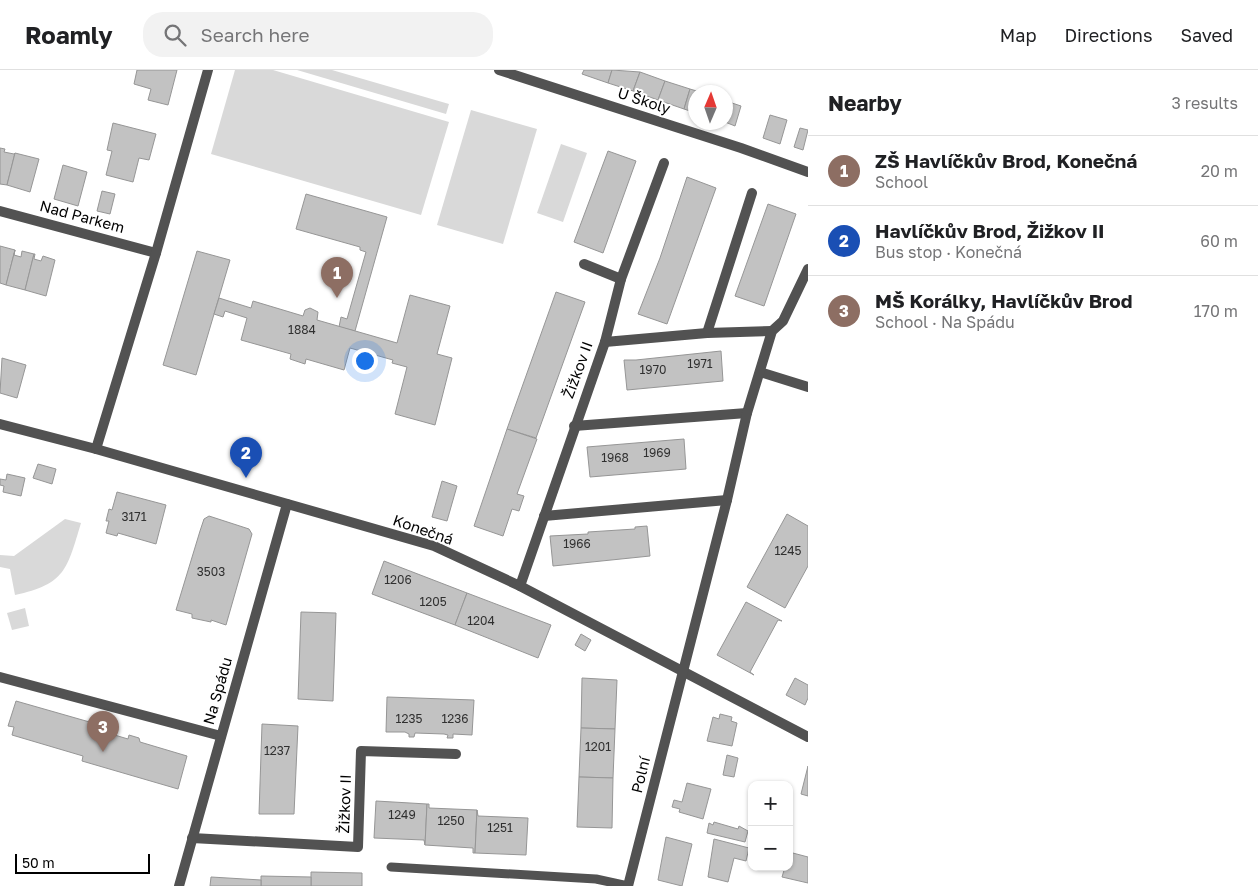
<!DOCTYPE html>
<html lang="en">
<head>
<meta charset="utf-8">
<style>
  body { margin:0; font-family:"Golos Text",sans-serif; background:#f2f2f2; color:#202124 }
  .controls { position:absolute; right:15px; bottom:15px; display:grid; overflow:hidden; border-radius:10px; box-shadow:0 1px 4px #0004 }
  .controls button { width:45px; height:45px; display:grid; place-items:center; padding:0; border:0; border-bottom:1px solid #e0e0e0; background:#fff; color:#202124; font:25px sans-serif }
  .compass { position:absolute; left:688px; top:15px; width:45px; height:45px; border-radius:50%; background:#fff; box-shadow:0 1px 4px #0004; rotate:2deg }
  .scale { position:absolute; left:15px; bottom:12px; width:135px; box-sizing:border-box; padding-left:5px; border:2px solid #000; border-top:0; font-size:14px; line-height:18px; white-space:nowrap; color:#000; -webkit-text-stroke:4px #fff; paint-order:stroke }
  .you { position:absolute; left:364px; top:290px; width:18px; height:18px; margin:-12px; border:4px solid #fff; border-radius:50%; background:#1a73e8; box-shadow:0 0 0 8px #1a73e833 }
  .badge { display:grid; place-items:center; width:32px; height:32px; border-radius:50%; background:#db2777; color:#fff; font-size:16px; font-weight:700 }
  .pin { position:absolute; translate:-50% -41px; filter:drop-shadow(0 1px 2px #0008) }
  .pin::after { content:''; position:absolute; top:26px; width:18px; height:15px; background:inherit; clip-path:polygon(0 0,100% 0,50% 100%) }
  .list { margin:0; padding:0; list-style:none }
  h2 { display:flex; justify-content:space-between; align-items:center; height:65px; margin:0; padding:0 20px; font-size:21px }
  h2 small { font-size:16px; font-weight:400; color:#757577 }
  .list li { display:grid; grid-template-columns:32px 1fr auto; gap:15px; align-items:center; box-sizing:border-box; height:70px; padding:0 20px; border-top:1px solid #e0e0e0 }
  .list b { display:block; font-size:19px; white-space:nowrap }
  .list p { margin:0; font-size:16px; white-space:nowrap; color:#757577 }
  .list em { font-size:16px; font-style:normal; color:#757577 }
  .icon { flex:none; width:28px; height:28px; fill:none; stroke:currentColor; stroke-width:2; stroke-linecap:round; stroke-linejoin:round }
  .map { position:relative; flex:none; width:808px; height:816px; overflow:hidden }
  header { display:flex; align-items:center; gap:30px; box-sizing:border-box; height:70px; padding:0 25px; background:#fff; border-bottom:1px solid #e0e0e0 }
  header strong { font-size:24px }
  nav { display:flex; gap:28px; margin-inline-start:auto; font-size:18px }
  .search { width:350px; height:45px; background:#f2f2f2; display:flex; align-items:center; gap:12px; box-sizing:border-box; padding:0 18px; border-radius:20px; color:#757577; font-size:19px }
  main { display:flex }
  aside { flex:1; background:#fff }
  .map>svg:first-child { display:block }
  .green { fill:#d9d9d9 }
  .building { fill:#c2c2c2; stroke:#969696 }
  .lines { fill:none; stroke-linecap:round; stroke-linejoin:round }
  .lane { stroke:#525252; stroke-width:9 }
  .street { stroke:#525252; stroke-width:10 }
  .labels { text-anchor:middle; stroke-width:4; stroke-linejoin:round; paint-order:stroke }
  .number-label { font-size:12px; fill:#303030 }
  .street-label { font-size:15px; fill:#000; stroke:#fff }
</style>
</head>
<body>
<header>
<strong>Roamly</strong>
<div class="search"><svg class="icon" aria-label="search" viewBox="0 0 24 24"><circle cx="10" cy="10" r="6"/><path d="M15 15l6 6"/></svg>Search here</div>
<nav><a>Map</a><a>Directions</a><a>Saved</a></nav>
</header>
<main>
<div class="map">
<svg width="808" height="816" viewBox="0 0 808 816">
  <rect width="100%" height="100%" fill="#fff"/>
  <g class="green">
    <polygon points="235,0 273,0 449,52 421,145 211,84"/>
    <polygon points="297,0 332,0 449,34 446,44"/>
    <polygon points="471,40 537,59 503,174 437,155"/>
    <polygon points="561,74 587,83 563,152 537,143"/>
    <path d="M65,449L81,453C67,499 66,514 15,525L10,499L0,497V485L14,486Z"/>
    <polygon points="25,538 29,556 12,560 7,543"/>
  </g>
  <g class="building">
    <polygon points="137,0 177,0 168,35 148,30 151,19 134,14"/>
    <polygon points="584,0 612,0 608,13 582,4"/>
    <polygon points="612,0 640,2 633,21 608,13"/>
    <polygon points="640,2 665,11 658,30 633,21"/>
    <polygon points="665,11 690,19 684,39 658,30"/>
    <polygon points="690,19 700,22 696,22 696,43 684,39"/>
    <polygon points="726,31 741,36 735,56 725,52"/>
    <polygon points="770,45 787,50 780,74 763,68"/>
    <polygon points="113,53 156,64 149,90 139,88 133,112 106,105 112,81 107,80"/>
    <polygon points="800,58 808,60 803,80 794,77"/>
    <polygon points="0,78 5,79 4,82 14,84 15,83 7,115 0,114"/>
    <polygon points="608,81 636,91 603,183 574,172"/>
    <polygon points="15,83 39,89 30,122 7,115"/>
    <polygon points="63,95 87,102 78,136 54,129"/>
    <polygon points="687,107 716,118 667,254 638,244 660,188"/>
    <polygon points="102,121 115,124 110,144 97,141"/>
    <polygon points="306,124 387,147 355,261 339,257 341,247 347,249 366,182 360,180 360,177 296,159"/>
    <polygon points="768,134 796,144 764,236 735,226"/>
    <polygon points="0,176 15,180 6,215 0,213"/>
    <polygon points="15,180 14,185 21,187 22,181 34,184 25,220 6,215"/>
    <polygon points="197,181 230,190 196,305 163,295"/>
    <polygon points="34,184 35,184 34,189 41,191 43,186 55,190 46,226 25,220"/>
    <polygon points="556,222 585,232 536,368 507,359"/>
    <polygon points="410,225 450,236 437,284 452,288 435,355 395,344 407,297 392,293 393,290 350,278 344,300 306,289 305,294 290,289 291,284 241,270 247,248 225,241 223,247 214,244 219,228 251,238 253,231 303,246 305,240 310,238 318,242 317,250 397,273"/>
    <polygon points="721,281 723,311 627,320 624,290 636,290"/>
    <polygon points="2,288 26,295 17,328 0,323"/>
    <polygon points="507,359 537,369 517,424 524,426 519,441 512,439 503,466 474,456"/>
    <polygon points="684,369 686,399 590,407 587,377"/>
    <polygon points="38,394 56,399 52,414 33,408"/>
    <polygon points="7,404 25,408 21,426 3,422 4,416 0,415 0,409 6,410"/>
    <polygon points="442,411 457,416 447,451 432,447"/>
    <polygon points="117,422 166,435 156,474 118,463 117,466 106,463 109,451 106,451 109,439 112,440"/>
    <polygon points="787,444 808,456 808,496 785,538 747,517"/>
    <polygon points="209,446 249,459 252,464 226,555 211,550 211,552 192,548 192,544 176,540 200,461 204,449"/>
    <polygon points="647,456 650,486 553,496 550,466 588,464 588,462 635,459 635,457"/>
    <polygon points="384,491 467,523 455,555 372,524"/>
    <polygon points="467,523 551,555 538,588 455,555"/>
    <polygon points="746,532 782,551 778,550 750,602 754,605 717,585"/>
    <polygon points="301,542 336,543 333,631 298,629"/>
    <polygon points="581,564 591,570 585,581 575,575"/>
    <polygon points="582,608 617,610 615,659 581,658"/>
    <polygon points="795,608 808,615 808,628 805,635 786,625"/>
    <polygon points="387,627 474,630 472,665 453,664 453,668 447,668 448,665 444,664 415,663 414,667 409,667 409,664 405,662 386,662"/>
    <polygon points="16,631 93,653 91,658 128,669 129,665 139,668 140,672 187,686 178,719 82,691 83,686 12,665 14,657 8,656"/>
    <polygon points="720,644 732,647 731,651 737,653 732,676 707,671 713,647 719,649"/>
    <polygon points="262,654 298,656 294,744 259,744"/>
    <polygon points="581,658 615,659 613,708 579,707"/>
    <polygon points="727,685 738,688 734,707 723,705"/>
    <polygon points="808,696 808,726 801,724"/>
    <polygon points="579,707 613,708 612,758 577,757"/>
    <polygon points="687,713 711,719 703,749 679,742 680,739 672,737 674,730 682,732"/>
    <polygon points="376,731 427,734 425,775 424,770 374,768"/>
    <polygon points="427,734 429,734 429,738 477,740 475,783 473,783 473,778 425,775"/>
    <polygon points="477,740 478,746 528,748 526,785 475,783"/>
    <polygon points="714,752 738,759 739,756 748,761 745,772 707,763 709,753 713,755"/>
    <polygon points="666,767 692,774 682,816 658,810"/>
    <polygon points="714,769 749,778 746,791 734,788 728,812 708,807"/>
    <polygon points="789,782 808,787 808,813 782,807 785,797 789,797"/>
    <polygon points="311,802 362,803 362,816 311,816"/>
    <polygon points="261,806 311,807 311,816 261,816"/>
    <polygon points="211,807 261,810 261,816 210,816"/>
  </g>
  <g class="lines">
    <polyline class="lane" points="391,797 596,809 628,816"/>
    <g class="street">
      <polyline points="499,0 741,78 808,102"/>
      <polyline points="0,141 156,183"/>
      <polyline points="584,194 621,209"/>
      <polyline points="707,263 752,123"/>
      <polyline points="605,272 707,263 772,261"/>
      <polyline points="760,302 808,317"/>
      <polyline points="0,354 96,379 434,476 520,516 808,667"/>
      <polyline points="574,356 747,343"/>
      <polyline points="96,379 156,183 208,0"/>
      <polyline points="544,446 727,430"/>
      <polyline points="520,516 605,272 621,209 664,93"/>
      <polyline points="0,607 221,666"/>
      <polyline points="192,768 358,777 361,681 456,684"/>
      <polyline points="179,816 287,434"/>
      <polyline points="628,816 727,430 747,343 772,261 783,251 808,199"/>
    </g>
  </g>
  <g class="labels">
    <g class="number-label">
      <text x="302" y="264">1884</text>
      <text x="700" y="298">1971</text>
      <text x="653" y="304">1970</text>
      <text x="657" y="387">1969</text>
      <text x="615" y="392">1968</text>
      <text x="134" y="451">3171</text>
      <text x="577" y="478">1966</text>
      <text x="788" y="485">1245</text>
      <text x="211" y="506">3503</text>
      <text x="398" y="514">1206</text>
      <text x="433" y="536">1205</text>
      <text x="481" y="555">1204</text>
      <text x="409" y="653">1235</text>
      <text x="455" y="653">1236</text>
      <text x="598" y="681">1201</text>
      <text x="277" y="685">1237</text>
      <text x="402" y="749">1249</text>
      <text x="451" y="755">1250</text>
      <text x="500" y="762">1251</text>
    </g>
    <g class="street-label">
      <text transform="translate(644 31) rotate(18)" y="5">U Školy</text>
      <text transform="translate(82 147) rotate(15)" y="5">Nad Parkem</text>
      <text transform="translate(578 300) rotate(-70)" y="5">Žižkov II</text>
      <text transform="translate(423 460) rotate(19)" y="5">Konečná</text>
      <text transform="translate(218 621) rotate(-74)" y="5">Na Spádu</text>
      <text transform="translate(641 705) rotate(-76)" y="5">Polní</text>
      <text transform="translate(345 734) rotate(-88)" y="5">Žižkov II</text>
    </g>
  </g>
</svg>
<div class="controls">
<button>+</button>
<button>−</button>
</div>
<svg class="compass" viewBox="-18 -18 36 36"><path d="M0-13l5 13h-10z" fill="#e53935"/><path d="M0 13l5-13h-10z" fill="#757577"/></svg>
<div class="scale">50 m</div>
<div class="you"></div>
<div class="pin badge" style="left:337px;top:228px;background:#8d6e63">1</div>
<div class="pin badge" style="left:246px;top:408px;background:#1a4fb4">2</div>
<div class="pin badge" style="left:103px;top:682px;background:#8d6e63">3</div>
</div>
<aside>
<h2>Nearby<small>3 results</small></h2>
<ul class="list">
<li><span class="badge" style="background:#8d6e63">1</span><div><b>ZŠ Havlíčkův Brod, Konečná</b><p>School</p></div><em>20 m</em></li>
<li><span class="badge" style="background:#1a4fb4">2</span><div><b>Havlíčkův Brod, Žižkov II</b><p>Bus stop · Konečná</p></div><em>60 m</em></li>
<li><span class="badge" style="background:#8d6e63">3</span><div><b>MŠ Korálky, Havlíčkův Brod</b><p>School · Na Spádu</p></div><em>170 m</em></li>
</ul>
</aside>
</main>
</body>
</html>
